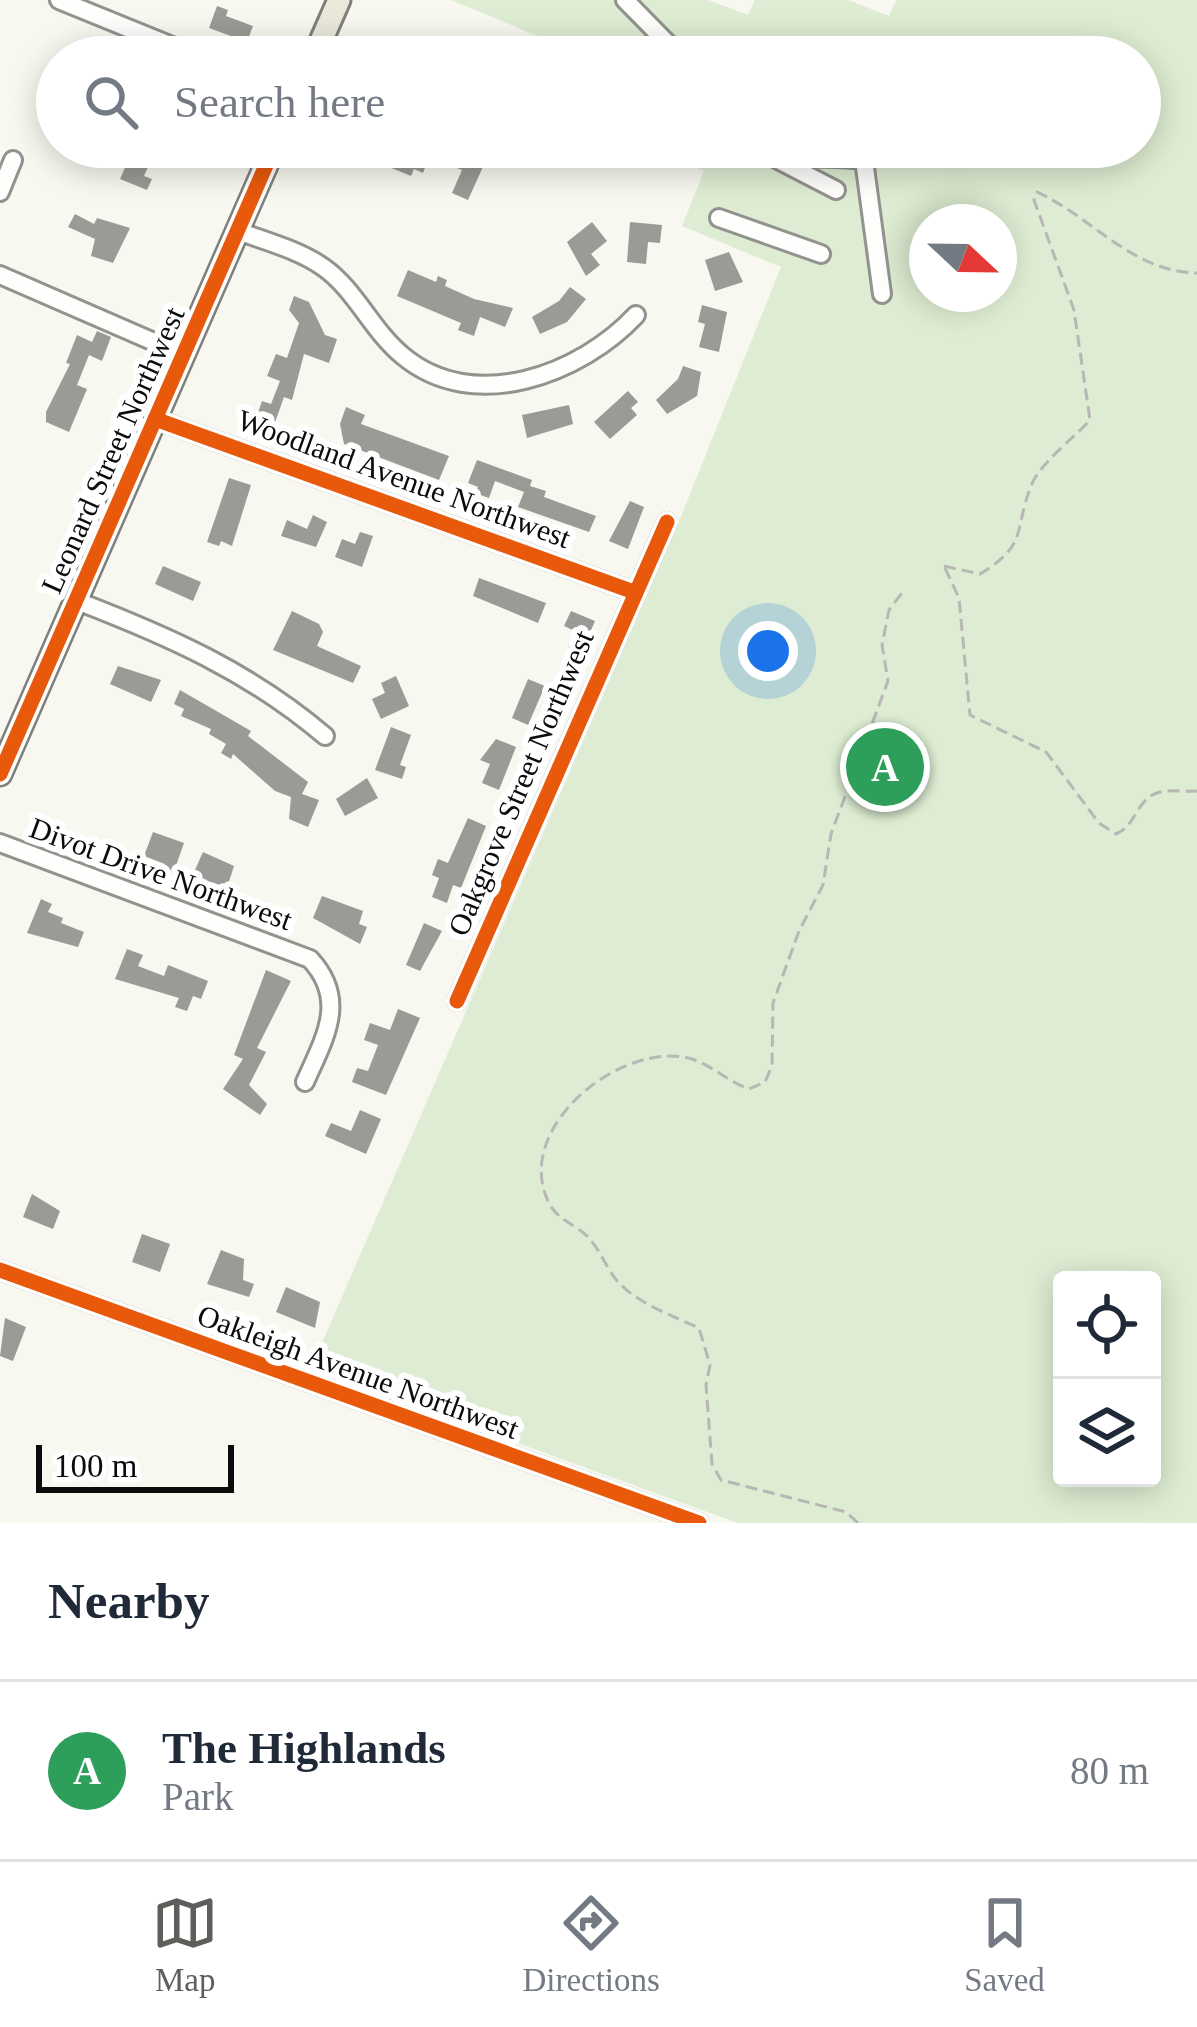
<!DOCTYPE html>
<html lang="en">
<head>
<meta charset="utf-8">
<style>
  body { margin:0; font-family:Georgia,serif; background:#f6f6f7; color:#1f2937 }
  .controls { position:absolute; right:36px; bottom:36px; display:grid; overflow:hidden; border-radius:12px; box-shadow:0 6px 30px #0003 }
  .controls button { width:108px; height:108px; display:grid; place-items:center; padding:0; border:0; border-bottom:3px solid #e0e1e3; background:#fff; color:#1f2937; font:60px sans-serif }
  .compass { position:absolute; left:909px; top:204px; width:108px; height:108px; border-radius:50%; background:#fff; box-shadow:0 6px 30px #0003; rotate:112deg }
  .scale { position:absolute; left:36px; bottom:30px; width:198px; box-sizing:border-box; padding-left:12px; border:6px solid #0b0b0b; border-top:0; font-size:33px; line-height:42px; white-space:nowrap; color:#0b0b0b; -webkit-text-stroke:9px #fff; paint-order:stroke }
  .you { position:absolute; left:768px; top:651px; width:42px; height:42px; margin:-30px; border:9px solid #fff; border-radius:50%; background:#1a73e8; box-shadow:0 0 0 18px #1a73e833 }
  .badge { display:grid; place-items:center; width:78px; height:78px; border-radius:50%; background:#5e5e5b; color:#fff; font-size:39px; font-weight:700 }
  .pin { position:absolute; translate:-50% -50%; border:6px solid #fff; box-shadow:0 3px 12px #0006 }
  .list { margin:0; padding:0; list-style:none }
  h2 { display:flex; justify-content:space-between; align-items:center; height:156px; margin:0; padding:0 48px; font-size:51px }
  h2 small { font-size:39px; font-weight:400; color:#747a83 }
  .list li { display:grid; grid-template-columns:78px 1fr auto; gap:36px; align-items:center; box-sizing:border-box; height:180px; padding:0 48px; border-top:3px solid #e0e1e3 }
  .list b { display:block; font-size:45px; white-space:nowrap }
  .list p { margin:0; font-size:39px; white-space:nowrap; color:#747a83 }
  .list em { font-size:39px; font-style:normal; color:#747a83 }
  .icon { flex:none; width:66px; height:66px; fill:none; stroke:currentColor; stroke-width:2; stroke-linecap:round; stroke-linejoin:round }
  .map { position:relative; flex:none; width:1197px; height:1523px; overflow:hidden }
  .search { position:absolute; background:#fff; box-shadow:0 6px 30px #0003; left:36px; right:36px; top:36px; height:132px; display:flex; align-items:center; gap:30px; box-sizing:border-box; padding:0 42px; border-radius:66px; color:#747a83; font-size:45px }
  .sheet { height:336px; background:#fff }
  nav { display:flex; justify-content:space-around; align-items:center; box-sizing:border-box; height:168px; border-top:3px solid #e0e1e3; background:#fff; font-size:33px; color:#747a83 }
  nav a { display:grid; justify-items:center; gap:6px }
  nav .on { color:#5e5e5b }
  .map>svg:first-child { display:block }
  .green { fill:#ddecd2; fill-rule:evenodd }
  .building { fill:#9b9a96 }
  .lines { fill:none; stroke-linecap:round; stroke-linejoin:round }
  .minor-casing { stroke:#92928e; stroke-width:22 }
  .major-casing { stroke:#7f7f7b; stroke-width:27 }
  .path { stroke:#b7b7b5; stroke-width:3; stroke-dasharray:12 6; stroke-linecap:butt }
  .minor { stroke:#fefefd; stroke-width:16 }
  .major { stroke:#e9e8da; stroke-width:21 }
  .cycleway-casing { stroke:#fff; stroke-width:22 }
  .cycleway { stroke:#e8590c; stroke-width:15 }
  .labels { text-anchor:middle; stroke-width:12; stroke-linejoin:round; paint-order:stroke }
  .street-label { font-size:30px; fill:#0b0b0b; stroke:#fff }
</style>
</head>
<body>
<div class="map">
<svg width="1197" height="1523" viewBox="0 0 1197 1523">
  <rect width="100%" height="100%" fill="#f8f8f0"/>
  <path class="green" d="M451,0H708L748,15L755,0H848L889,16L896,0H1197V1523H738L311,1368L678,524L781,267L682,226L704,171L650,147H1140V57H588ZM927,222H999V294H927ZM1062,1280H1152V1478H1062Z"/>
  <g class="building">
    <polygon points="217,6 228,10 226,16 253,26 247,42 209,28"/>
    <polygon points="134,147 157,147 144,176 152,179 147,190 120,179"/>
    <polygon points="397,147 433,147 423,173 414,169 411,176 389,167"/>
    <polygon points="455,147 470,147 468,152 486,160 468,200 452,193 462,170 447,164"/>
    <polygon points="75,214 94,224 97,218 130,228 113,263 91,256 95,239 68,227"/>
    <polygon points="592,222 607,241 591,254 600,265 586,276 567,242"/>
    <polygon points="630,222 662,225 660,243 648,242 646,264 627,262"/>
    <polygon points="729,252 743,282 715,291 705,260"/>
    <polygon points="408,270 436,282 438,276 447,280 445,286 474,299 513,308 505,327 480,317 474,336 458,330 461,323 397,296"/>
    <polygon points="570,287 586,299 567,322 540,334 532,317 559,301"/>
    <polygon points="294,296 309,302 325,335 337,339 329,363 304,354 292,400 284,397 272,431 254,424 262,401 271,404 280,381 267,376 276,354 287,358 299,323 289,310"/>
    <polygon points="702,305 727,312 719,352 699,347 705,324 698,322"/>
    <polygon points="97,331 111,337 102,361 89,355 77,385 87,389 69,432 46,422 46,412 70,364 66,363 77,335 92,342"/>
    <polygon points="683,366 701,372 697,396 667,414 656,400 678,379"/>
    <polygon points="628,391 638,402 631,408 637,415 610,439 594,422"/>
    <polygon points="569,405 573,424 527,438 522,415"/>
    <polygon points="346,407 365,415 361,424 449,456 439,480 344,444 340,424"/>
    <polygon points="477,460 532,480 530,486 546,491 544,497 596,516 589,532 518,507 524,492 495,481 489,498 475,493 478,487 468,483"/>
    <polygon points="229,478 251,485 232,546 221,541 219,546 207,542"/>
    <polygon points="630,501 644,507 628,549 609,541"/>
    <polygon points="313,515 327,522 316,547 281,536 287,520 307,529"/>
    <polygon points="360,532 373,536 362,567 335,557 342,539 355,544"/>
    <polygon points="163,566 201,582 193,601 155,584"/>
    <polygon points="479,578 546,603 538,623 473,596"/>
    <polygon points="292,611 319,624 323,632 317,646 361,666 353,683 273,650"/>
    <polygon points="571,611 595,621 581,654 568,649 575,631 564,626"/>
    <polygon points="118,666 161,680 151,702 110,684"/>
    <polygon points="396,676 409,706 381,719 372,699 385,693 381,683"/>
    <polygon points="528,679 545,686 528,725 512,718"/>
    <polygon points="180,690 251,731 248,736 308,782 302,794 319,800 308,827 289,819 291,797 275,791 233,754 231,759 221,753 226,744 209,734 211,729 181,716 184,709 174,704"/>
    <polygon points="391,727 411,735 400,765 406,767 402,779 375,770"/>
    <polygon points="496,739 516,747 499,790 482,783 490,764 480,760"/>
    <polygon points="367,778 378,798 345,816 336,799"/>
    <polygon points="468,818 486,826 461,888 453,885 447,903 432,897 439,878 432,875 438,859 448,863"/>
    <polygon points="153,832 184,843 173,874 163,870 165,864 144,856"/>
    <polygon points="203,852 234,866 225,894 191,879"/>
    <polygon points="322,896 363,911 359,924 367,927 360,944 313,918"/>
    <polygon points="41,899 52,904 48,912 63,918 61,923 84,932 78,947 27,933"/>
    <polygon points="424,923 442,931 420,971 406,965"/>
    <polygon points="127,949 143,955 138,966 164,976 168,965 208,981 201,999 193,996 187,1011 175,1007 179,998 115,979"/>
    <polygon points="266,970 291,981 257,1048 266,1052 249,1085 267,1104 260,1115 223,1089 243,1059 234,1055"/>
    <polygon points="398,1009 420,1018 386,1095 352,1082 357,1068 368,1071 378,1045 364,1040 370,1023 390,1030"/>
    <polygon points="360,1110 381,1119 366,1154 325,1136 331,1123 351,1131"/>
    <polygon points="32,1194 60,1211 53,1229 23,1217"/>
    <polygon points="142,1234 170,1244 160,1272 132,1262"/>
    <polygon points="221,1250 244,1259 243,1280 254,1284 249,1297 207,1284"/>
    <polygon points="286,1287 320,1302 315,1328 276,1312"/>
    <polygon points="5,1318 26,1327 13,1361 0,1356"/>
  </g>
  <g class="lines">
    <defs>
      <g id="minor">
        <polyline points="59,0 199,57"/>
        <polyline points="625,0 681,57"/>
        <polyline points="806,57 836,57"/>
        <polyline points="981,57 1019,57"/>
        <path d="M749,147C784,162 824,155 864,160L882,294"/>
        <polyline points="930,147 937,156"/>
        <polyline points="778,160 836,190"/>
        <polyline points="864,160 916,147"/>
        <polyline points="0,192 13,160"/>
        <polyline points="719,218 821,254"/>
        <path d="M238,231C265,241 299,250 323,267C356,290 372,331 403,356C474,415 581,374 636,315"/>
        <polyline points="0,275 184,355"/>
        <polyline points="155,419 634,592"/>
        <path d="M77,601C168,636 250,672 325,736"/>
        <path d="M0,843L310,959C348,1000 325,1037 305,1082"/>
        <polyline points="457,1001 667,522"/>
        <polyline points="0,1270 699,1523"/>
      </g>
      <g id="major">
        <polyline points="314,57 339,0"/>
        <polyline points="0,774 274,147"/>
      </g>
    </defs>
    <use href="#minor" class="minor-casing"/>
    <use href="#major" class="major-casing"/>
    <g class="path">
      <path d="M944,566L980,574C1029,544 1013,532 1031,486C1040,463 1073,439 1090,420L1074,310L1034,200L1037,192C1092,217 1132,272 1197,273"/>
      <path d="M945,568L959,598L970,715L1046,752L1099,823L1116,834C1136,826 1136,800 1157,793C1168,789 1185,792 1197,791"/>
      <path d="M858,1523L846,1512L721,1480L712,1464L706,1385L710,1365L699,1328C673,1316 639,1304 619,1283C607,1270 601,1251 588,1237C576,1224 556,1220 548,1201C513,1127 622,1039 692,1059C711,1065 729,1082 749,1089L765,1082L772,1066L773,1003L799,931L823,885L831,834L888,681L882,645L889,610L905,589"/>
    </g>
    <use href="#minor" class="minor"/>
    <use href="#major" class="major"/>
    <defs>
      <g id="cycleway">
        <polyline points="155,419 634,592"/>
        <polyline points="0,774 274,147"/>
        <polyline points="457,1001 667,522"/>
        <polyline points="0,1270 699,1523"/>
      </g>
    </defs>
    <use href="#cycleway" class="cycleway-casing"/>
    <use href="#cycleway" class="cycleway"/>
  </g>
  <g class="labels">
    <g class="street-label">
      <text transform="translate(113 450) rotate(-66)" y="10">Leonard Street Northwest</text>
      <text transform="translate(404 479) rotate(20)" y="10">Woodland Avenue Northwest</text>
      <text transform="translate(521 783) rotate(-67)" y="10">Oakgrove Street Northwest</text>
      <text transform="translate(161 874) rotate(20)" y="10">Divot Drive Northwest</text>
      <text transform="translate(358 1372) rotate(20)" y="10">Oakleigh Avenue Northwest</text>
    </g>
  </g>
</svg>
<div class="controls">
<button><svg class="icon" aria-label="locate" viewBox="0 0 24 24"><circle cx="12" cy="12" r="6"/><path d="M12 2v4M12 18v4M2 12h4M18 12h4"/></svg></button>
<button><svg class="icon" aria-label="layers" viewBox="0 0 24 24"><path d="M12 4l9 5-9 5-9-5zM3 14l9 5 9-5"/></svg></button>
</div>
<svg class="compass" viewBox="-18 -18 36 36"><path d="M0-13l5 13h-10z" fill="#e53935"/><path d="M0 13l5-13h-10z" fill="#747a83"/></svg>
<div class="scale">100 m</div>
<div class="you"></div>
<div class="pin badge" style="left:885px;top:767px;background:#2e9e5b">A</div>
<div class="search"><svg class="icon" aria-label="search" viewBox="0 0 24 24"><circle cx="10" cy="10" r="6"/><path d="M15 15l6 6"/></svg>Search here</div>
</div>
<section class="sheet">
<h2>Nearby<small></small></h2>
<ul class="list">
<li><span class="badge" style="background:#2e9e5b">A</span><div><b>The Highlands</b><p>Park</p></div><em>80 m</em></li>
</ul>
</section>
<nav>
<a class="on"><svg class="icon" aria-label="map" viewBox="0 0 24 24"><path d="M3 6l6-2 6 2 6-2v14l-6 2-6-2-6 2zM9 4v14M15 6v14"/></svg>Map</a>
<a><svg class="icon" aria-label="directions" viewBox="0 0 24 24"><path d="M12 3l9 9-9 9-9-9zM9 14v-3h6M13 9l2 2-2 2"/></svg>Directions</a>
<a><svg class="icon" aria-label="saved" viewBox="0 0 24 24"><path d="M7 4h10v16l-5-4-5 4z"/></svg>Saved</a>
</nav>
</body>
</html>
